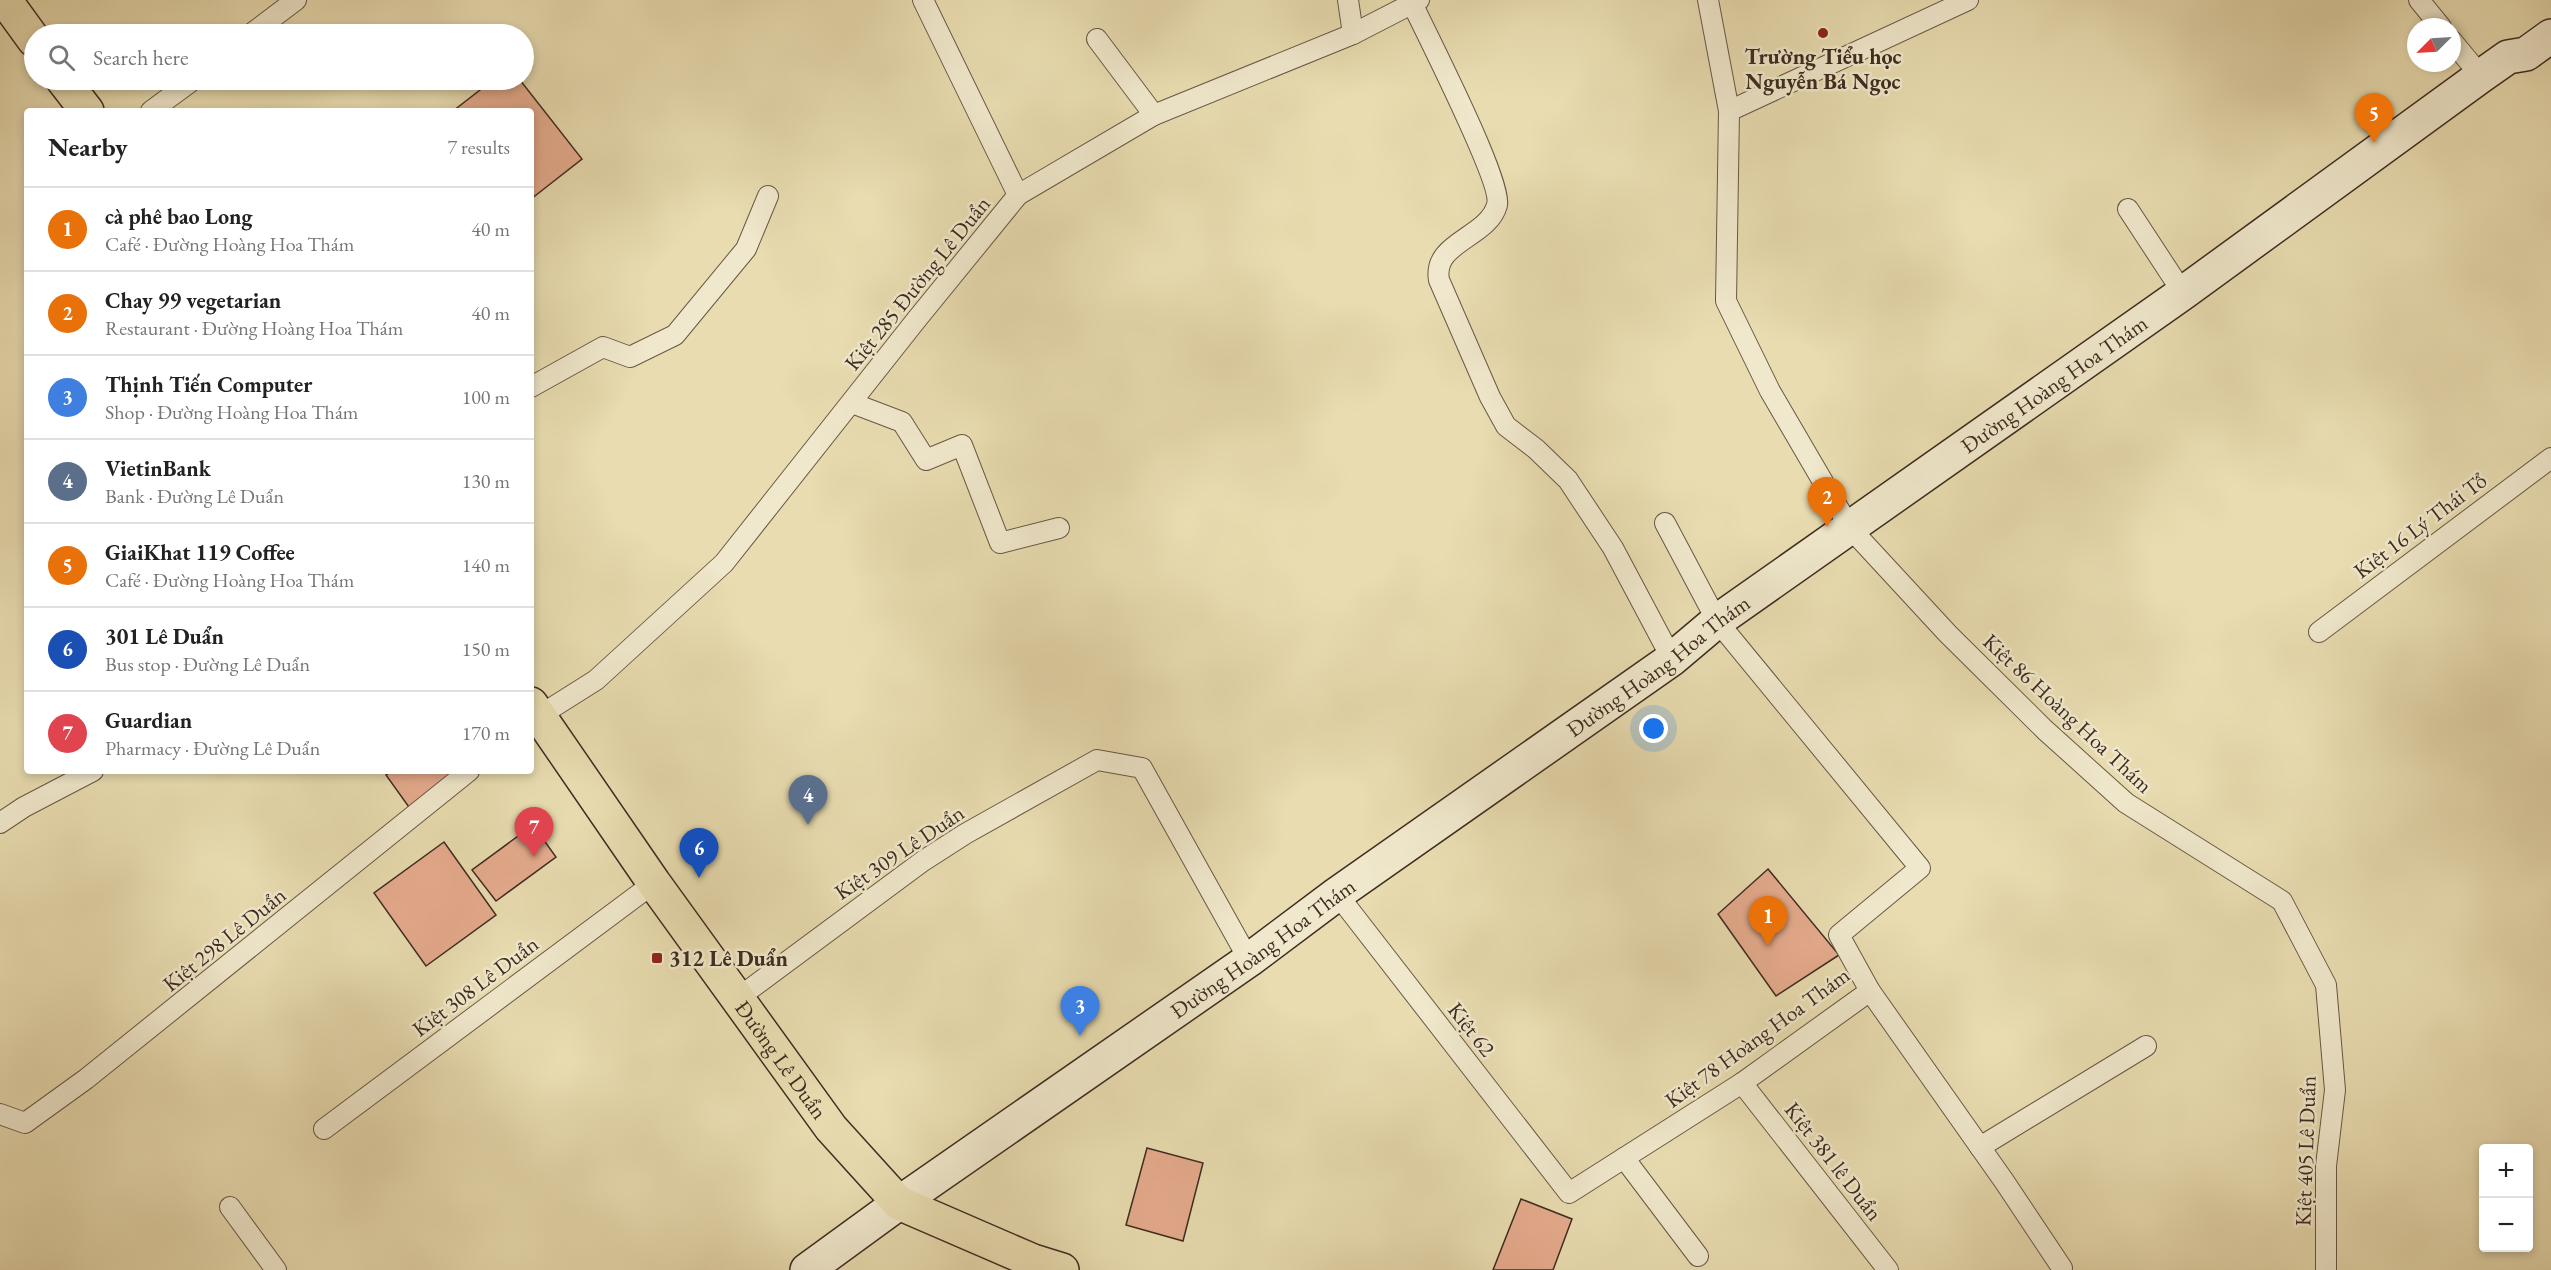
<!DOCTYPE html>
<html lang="en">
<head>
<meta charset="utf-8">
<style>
  body { margin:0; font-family:"EB Garamond",serif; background:#f2f2f2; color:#222 }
  .controls { position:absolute; right:18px; bottom:18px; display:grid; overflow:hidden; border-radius:6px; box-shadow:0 3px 9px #0003 }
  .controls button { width:54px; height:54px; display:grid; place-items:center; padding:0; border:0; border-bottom:2px solid #e0e0e0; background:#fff; color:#222; font:30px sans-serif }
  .compass { position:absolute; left:2407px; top:18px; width:54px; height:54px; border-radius:50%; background:#fff; box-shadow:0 3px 9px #0003; rotate:246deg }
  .you { position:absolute; left:1654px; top:729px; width:21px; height:21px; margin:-15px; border:4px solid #fff; border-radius:50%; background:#1a73e8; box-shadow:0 0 0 9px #1a73e833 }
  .badge { display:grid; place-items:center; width:39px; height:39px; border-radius:50%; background:#db2777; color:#fff; font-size:20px; font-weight:700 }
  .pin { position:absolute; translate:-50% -50px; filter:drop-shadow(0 2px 3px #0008) }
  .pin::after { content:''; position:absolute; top:32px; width:21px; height:18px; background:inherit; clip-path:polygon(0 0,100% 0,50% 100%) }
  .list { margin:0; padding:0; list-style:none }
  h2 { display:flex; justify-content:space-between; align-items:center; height:78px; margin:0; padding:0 24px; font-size:26px }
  h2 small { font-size:20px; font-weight:400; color:#767676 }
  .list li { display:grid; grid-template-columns:39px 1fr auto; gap:18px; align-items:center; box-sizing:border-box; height:84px; padding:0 24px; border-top:2px solid #e0e0e0 }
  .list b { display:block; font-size:22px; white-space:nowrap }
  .list p { margin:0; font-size:20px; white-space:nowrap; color:#767676 }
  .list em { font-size:20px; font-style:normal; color:#767676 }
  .icon { flex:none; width:33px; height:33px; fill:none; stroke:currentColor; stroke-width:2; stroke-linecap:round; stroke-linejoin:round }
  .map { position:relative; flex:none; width:2551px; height:1270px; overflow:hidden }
  .search { position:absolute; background:#fff; box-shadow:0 3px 9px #0003; left:24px; top:24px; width:510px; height:66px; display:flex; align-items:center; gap:15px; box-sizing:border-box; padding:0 21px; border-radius:33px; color:#767676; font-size:22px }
  .panel { position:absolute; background:#fff; box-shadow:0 3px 9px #0003; left:24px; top:108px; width:510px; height:666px; border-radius:6px }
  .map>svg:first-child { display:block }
  .building { fill:#e5ab8d; stroke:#3e2c21; stroke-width:1.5 }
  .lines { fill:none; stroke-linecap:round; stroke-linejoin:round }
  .service-casing { stroke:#685845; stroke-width:22 }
  .secondary-casing { stroke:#3e2c21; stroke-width:36 }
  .primary-casing { stroke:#3e2c21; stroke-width:36 }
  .service { stroke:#f0e8cc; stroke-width:20 }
  .secondary { stroke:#f0e8cc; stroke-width:33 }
  .primary { stroke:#e8dcb0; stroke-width:33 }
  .poi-dot { fill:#8f2418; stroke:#f0e8cc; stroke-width:2 }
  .labels { text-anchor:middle; stroke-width:5; stroke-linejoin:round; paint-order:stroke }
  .poi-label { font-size:22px; font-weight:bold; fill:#3e2c21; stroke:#f0e8cc }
  .street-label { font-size:22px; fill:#3e2c21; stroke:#f0e8cc }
</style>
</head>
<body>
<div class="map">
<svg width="2551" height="1270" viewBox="0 0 2551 1270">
  <rect width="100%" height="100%" fill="#e8dcb0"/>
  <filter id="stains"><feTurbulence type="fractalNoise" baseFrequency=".00333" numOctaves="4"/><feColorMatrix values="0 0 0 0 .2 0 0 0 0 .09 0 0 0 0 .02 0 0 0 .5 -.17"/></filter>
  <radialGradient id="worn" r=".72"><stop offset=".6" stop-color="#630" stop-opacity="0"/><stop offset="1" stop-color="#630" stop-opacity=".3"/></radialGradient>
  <g class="building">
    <polygon points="493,80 520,80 582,159 531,199 531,111 453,111"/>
    <polygon points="392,771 481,771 416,817 386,775"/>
    <polygon points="533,825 556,857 496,901 472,870"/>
    <polygon points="444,842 496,915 426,966 374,893"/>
    <polygon points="1768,869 1839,955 1776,996 1718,914"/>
    <polygon points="1147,1148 1203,1163 1183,1241 1126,1225"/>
    <polygon points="1521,1199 1572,1219 1553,1270 1493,1270"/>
  </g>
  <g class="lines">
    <defs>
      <g id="service">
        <polyline points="923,0 1018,195"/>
        <polyline points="1348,0 1353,34"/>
        <polyline points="1708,0 1729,111 1726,301 1770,391 1850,528 1948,634 2045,730 2126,803 2282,901 2326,985 2335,1090 2326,1166 2326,1270"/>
        <polyline points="2419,0 2441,27"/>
        <path d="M1412,3C1426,33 1503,183 1497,205C1488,238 1432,242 1439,280L1490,397L1506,426L1536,449L1568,480L1613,548L1672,659"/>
        <polyline points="251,34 296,0"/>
        <polyline points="1097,39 1154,115"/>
        <polyline points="2452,41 2481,76"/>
        <polyline points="151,111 193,80"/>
        <polyline points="1729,111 1968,0"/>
        <polyline points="2128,209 2183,293"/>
        <polyline points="531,387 603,347 630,357 675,335 746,249 768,196"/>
        <polyline points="852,403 902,422 926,460 962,445 1000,543 1059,528"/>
        <polyline points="2319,632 2551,458"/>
        <polyline points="531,721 596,680 724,563 917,319 1018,195 1154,115 1353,34 1419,0"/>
        <polyline points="0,823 24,807 93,771"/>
        <polyline points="1337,894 1569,1193 1742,1083 1870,991 1839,935 1920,868 1717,621 1665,523"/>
        <polyline points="1870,991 2004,1181 2062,1268"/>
        <polyline points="738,998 923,861 965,834 1097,760 1142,768 1249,960"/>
        <polyline points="1742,1083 1888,1270"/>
        <polyline points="0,1114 25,1123 86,1079 469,771"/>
        <polyline points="324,1129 654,883"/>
        <polyline points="1980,1147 2146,1046"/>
        <polyline points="1624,1158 1698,1256"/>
        <polyline points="230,1207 276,1270"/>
      </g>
      <g id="secondary">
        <path id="s1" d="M807,1270L899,1203L1249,960L1337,894L1672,659L1717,621L2183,293L2481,76L2508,57L2526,54L2551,36"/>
      </g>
      <g id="primary">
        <polyline points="5,0 34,40"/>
        <polyline points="63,80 87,111"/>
        <path id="s2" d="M531,704L654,883L831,1128L899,1203L1033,1261L1062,1270"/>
      </g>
    </defs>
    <use href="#service" class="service-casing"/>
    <use href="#secondary" class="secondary-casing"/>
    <use href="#primary" class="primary-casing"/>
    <use href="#service" class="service"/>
    <use href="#secondary" class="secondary"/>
    <use href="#primary" class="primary"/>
  </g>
  <g class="poi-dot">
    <circle cx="1823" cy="33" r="6"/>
    <rect x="651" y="952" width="12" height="12" rx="3"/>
  </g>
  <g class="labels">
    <g class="poi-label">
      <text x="1823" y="64">Trường Tiểu học<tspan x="1823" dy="25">Nguyễn Bá Ngọc</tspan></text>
      <text x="669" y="966" text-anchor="start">312 Lê Duẩn</text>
    </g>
    <g class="street-label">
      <text transform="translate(917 283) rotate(-51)" y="8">Kiệt 285 Đường Lê Duẩn</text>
      <text dy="8" stroke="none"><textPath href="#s1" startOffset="1530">Đường Hoàng Hoa Thám</textPath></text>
      <text transform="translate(2420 525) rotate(-37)" y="8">Kiệt 16 Lý Thái Tổ</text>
      <text dy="8" stroke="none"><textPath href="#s1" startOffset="1044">Đường Hoàng Hoa Thám</textPath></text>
      <text transform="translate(2068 713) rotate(43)" y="8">Kiệt 86 Hoàng Hoa Thám</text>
      <text transform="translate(899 852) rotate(-34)" y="8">Kiệt 309 Lê Duẩn</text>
      <text transform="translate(224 939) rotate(-39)" y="8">Kiệt 298 Lê Duẩn</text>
      <text dy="8" stroke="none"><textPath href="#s1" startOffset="558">Đường Hoàng Hoa Thám</textPath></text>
      <text transform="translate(475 986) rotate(-37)" y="8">Kiệt 308 Lê Duẩn</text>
      <text transform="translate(1472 1029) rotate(52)" y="8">Kiệt 62</text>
      <text transform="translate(1757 1037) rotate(-36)" y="8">Kiệt 78 Hoàng Hoa Thám</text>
      <text dy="8" stroke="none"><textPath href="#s2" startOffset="435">Đường Lê Duẩn</textPath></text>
      <text transform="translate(2305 1151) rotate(-88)" y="8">Kiệt 405 Lê Duẩn</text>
      <text transform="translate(1834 1161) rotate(52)" y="8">Kiệt 381 lê Duẩn</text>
    </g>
  </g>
  <rect width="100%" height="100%" filter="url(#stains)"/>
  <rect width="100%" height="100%" fill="url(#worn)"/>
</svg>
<div class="controls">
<button>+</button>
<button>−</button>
</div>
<svg class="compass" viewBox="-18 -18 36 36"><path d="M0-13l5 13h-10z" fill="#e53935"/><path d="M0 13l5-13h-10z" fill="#767676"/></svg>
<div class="you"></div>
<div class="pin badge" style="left:1768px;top:946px;background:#e8710a">1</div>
<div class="pin badge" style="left:1827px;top:527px;background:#e8710a">2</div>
<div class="pin badge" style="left:1080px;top:1036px;background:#3f7fe0">3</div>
<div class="pin badge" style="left:808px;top:825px;background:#5c6f8a">4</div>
<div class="pin badge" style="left:2374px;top:143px;background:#e8710a">5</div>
<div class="pin badge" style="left:699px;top:878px;background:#1a4fb4">6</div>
<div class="pin badge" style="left:534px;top:857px;background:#e0444e">7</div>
<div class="search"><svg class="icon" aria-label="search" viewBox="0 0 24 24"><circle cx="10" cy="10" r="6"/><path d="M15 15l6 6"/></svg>Search here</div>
<section class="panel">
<h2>Nearby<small>7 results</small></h2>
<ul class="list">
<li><span class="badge" style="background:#e8710a">1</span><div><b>cà phê bao Long</b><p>Café · Đường Hoàng Hoa Thám</p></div><em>40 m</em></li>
<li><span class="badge" style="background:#e8710a">2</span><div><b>Chay 99 vegetarian</b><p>Restaurant · Đường Hoàng Hoa Thám</p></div><em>40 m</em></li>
<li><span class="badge" style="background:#3f7fe0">3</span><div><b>Thịnh Tiến Computer</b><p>Shop · Đường Hoàng Hoa Thám</p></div><em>100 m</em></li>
<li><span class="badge" style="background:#5c6f8a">4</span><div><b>VietinBank</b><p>Bank · Đường Lê Duẩn</p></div><em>130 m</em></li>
<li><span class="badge" style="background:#e8710a">5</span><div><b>GiaiKhat 119 Coffee</b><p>Café · Đường Hoàng Hoa Thám</p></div><em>140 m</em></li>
<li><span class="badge" style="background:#1a4fb4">6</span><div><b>301 Lê Duẩn</b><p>Bus stop · Đường Lê Duẩn</p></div><em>150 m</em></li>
<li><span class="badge" style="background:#e0444e">7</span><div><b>Guardian</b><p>Pharmacy · Đường Lê Duẩn</p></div><em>170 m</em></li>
</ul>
</section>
</div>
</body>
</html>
